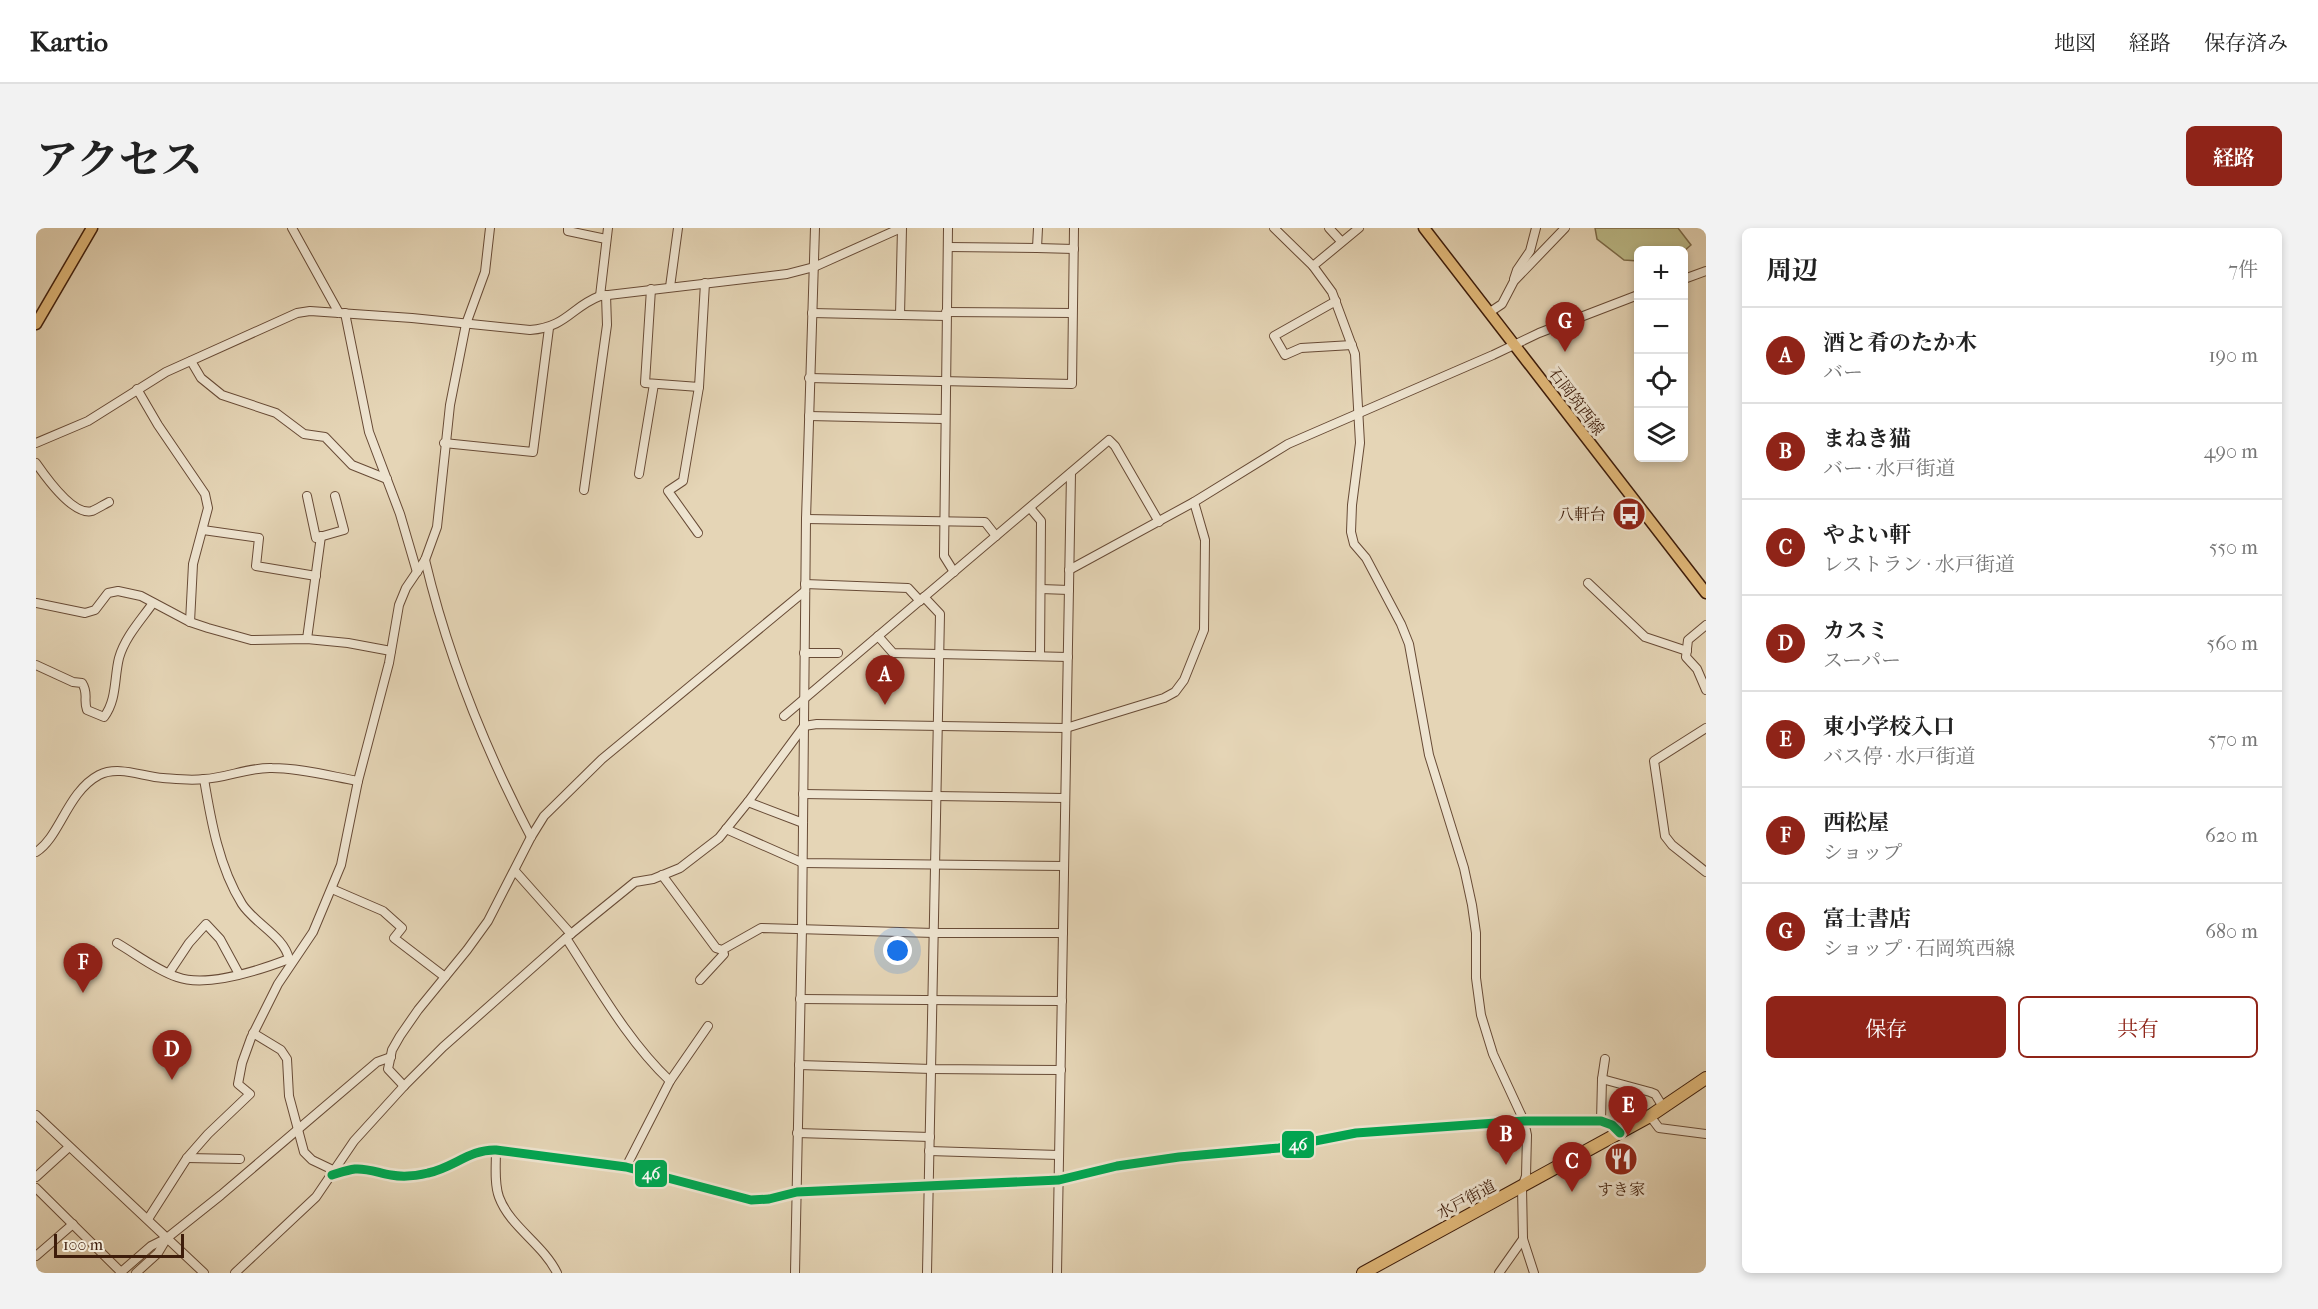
<!DOCTYPE html>
<html lang="ja">
<head>
<meta charset="utf-8">
<style>
  body { margin:0; font-family:"IM FELL French Canon","Noto Serif JP",serif; background:#f2f2f2; color:#222 }
  .controls { position:absolute; right:18px; top:18px; display:grid; overflow:hidden; border-radius:9px; box-shadow:0 3px 9px #0003 }
  .controls button { width:54px; height:54px; display:grid; place-items:center; padding:0; border:0; border-bottom:2px solid #e0e0e0; background:#fff; color:#222; font:30px sans-serif }
  .scale { position:absolute; left:18px; bottom:15px; width:130px; box-sizing:border-box; padding-left:6px; border:3px solid #3e1d0b; border-top:0; font-size:16px; line-height:21px; white-space:nowrap; color:#3e1d0b; -webkit-text-stroke:4px #eee4d0; paint-order:stroke }
  .you { position:absolute; left:862px; top:723px; width:21px; height:21px; margin:-15px; border:4px solid #fff; border-radius:50%; background:#1a73e8; box-shadow:0 0 0 9px #1a73e833 }
  .badge { display:grid; place-items:center; width:39px; height:39px; border-radius:50%; background:#8f2418; color:#fff; font-size:20px; font-weight:700 }
  .pin { position:absolute; translate:-50% -50px; filter:drop-shadow(0 2px 3px #0008) }
  .pin::after { content:''; position:absolute; top:32px; width:21px; height:18px; background:inherit; clip-path:polygon(0 0,100% 0,50% 100%) }
  .list { margin:0; padding:0; list-style:none }
  h2 { display:flex; justify-content:space-between; align-items:center; height:78px; margin:0; padding:0 24px; font-size:26px }
  h2 small { font-size:20px; font-weight:400; color:#767676 }
  .list li { display:grid; grid-template-columns:39px 1fr auto; gap:18px; align-items:center; box-sizing:border-box; height:96px; padding:0 24px; border-top:2px solid #e0e0e0 }
  .list b { display:block; font-size:22px; white-space:nowrap }
  .list p { margin:0; font-size:20px; white-space:nowrap; color:#767676 }
  .list em { font-size:20px; font-style:normal; color:#767676 }
  .actions { display:flex; gap:12px; padding:18px 24px }
  .actions a { flex:1; padding:14px 0; border:2px solid #8f2418; border-radius:9px; text-align:center; font-size:21px; color:#8f2418 }
  .actions .main { background:#8f2418; color:#fff }
  .icon { flex:none; width:33px; height:33px; fill:none; stroke:currentColor; stroke-width:2; stroke-linecap:round; stroke-linejoin:round }
  .map { position:relative; flex:none; width:1670px; height:1045px; overflow:hidden; border-radius:9px }
  header { display:flex; align-items:center; gap:36px; box-sizing:border-box; height:84px; padding:0 30px; background:#fff; border-bottom:2px solid #e0e0e0 }
  header strong { font-size:28px }
  nav { display:flex; gap:33px; margin-inline-start:auto; font-size:21px }
  .intro { display:flex; align-items:center; justify-content:space-between; box-sizing:border-box; height:144px; padding:0 36px }
  h1 { margin:0; font-size:42px }
  .button { padding:15px 27px; border-radius:9px; background:#8f2418; color:#fff; font-size:21px; font-weight:700 }
  main { display:flex; gap:36px; padding:0 36px }
  aside { flex:1; background:#fff; border-radius:9px; box-shadow:0 3px 9px #0003 }
  .map>svg:first-child { display:block }
  .green { fill:#bcbb89; stroke:#7d6c4a; stroke-width:1.5 }
  .lines { fill:none; stroke-linecap:round; stroke-linejoin:round }
  .minor-casing { stroke:#684b36; stroke-width:10 }
  .major-casing { stroke:#3e1d0b; stroke-width:13 }
  .highway-casing { stroke:#3e1d0b; stroke-width:14 }
  .minor { stroke:#eee4d0; stroke-width:8 }
  .major { stroke:#e2ba7b; stroke-width:10 }
  .highway { stroke:#e2ba7b; stroke-width:12 }
  .bus-1-casing { stroke:#eee4d0; stroke-width:14 }
  .bus-1 { stroke:#00a651; stroke-width:9 }
  .labels { text-anchor:middle; stroke-width:6; stroke-linejoin:round; paint-order:stroke }
  .street-label { font-size:16px; fill:#3e1d0b; stroke:#eee4d0 }
  .poi-label { font-size:16px; fill:#3e1d0b; stroke:#eee4d0; text-anchor:end }
  .line-badge { stroke:#eee4d0; stroke-width:2 }
  .badge-label { font-size:16px; text-anchor:middle; font-weight:bold; fill:#fff }
</style>
</head>
<body>
<header>
<strong>Kartio</strong>
<nav><a>地図</a><a>経路</a><a>保存済み</a></nav>
</header>
<div class="intro"><h1>アクセス</h1><a class="button">経路</a></div>
<main>
<div class="map">
<svg width="1670" height="1045" viewBox="0 0 1670 1045">
  <rect width="100%" height="100%" fill="#e5d5b6"/>
  <filter id="stains"><feTurbulence type="fractalNoise" baseFrequency=".00333" numOctaves="4"/><feColorMatrix values="0 0 0 0 .2 0 0 0 0 .09 0 0 0 0 .02 0 0 0 .5 -.17"/></filter>
  <radialGradient id="worn" r=".72"><stop offset=".6" stop-color="#630" stop-opacity="0"/><stop offset="1" stop-color="#630" stop-opacity=".3"/></radialGradient>
  <polygon class="green" points="1559,0 1642,0 1655,17 1648,23 1602,22 1602,33 1588,32 1561,11"/>
  <g class="lines">
    <defs>
      <g id="minor">
        <polyline points="256,0 303,85"/>
        <polyline points="532,0 532,3 570,11"/>
        <polyline points="912,0 908,328 918,344"/>
        <polyline points="1238,0 1277,38 1296,64 1319,126 1324,215 1316,277 1315,304 1318,316 1330,330 1365,396 1373,416 1393,527 1428,640 1436,677 1440,705 1440,750 1445,787 1457,826 1488,893 1491,907 1490,948 1486,959 1487,1011 1498,1045"/>
        <polyline points="1293,0 1304,12"/>
        <polyline points="912,19 1001,20 1002,0"/>
        <polyline points="1001,20 1038,21"/>
        <polyline points="1277,38 1323,0"/>
        <polyline points="1478,51 1481,42 1494,23 1500,0"/>
        <polyline points="1648,51 1670,43"/>
        <polyline points="634,59 642,0"/>
        <polyline points="615,61 609,155 663,159 669,55"/>
        <polyline points="564,68 572,0"/>
        <polyline points="1300,73 1238,108 1249,127 1265,120 1316,117"/>
        <polyline points="910,84 1036,85"/>
        <polyline points="1454,84 1466,76 1478,53 1529,0"/>
        <polyline points="309,85 333,204 364,286 381,344"/>
        <polyline points="776,85 910,88"/>
        <polyline points="864,87 866,0"/>
        <polyline points="155,133 165,150 186,167 240,185 268,206 289,209 316,237 351,251"/>
        <polyline points="773,150 1036,156 1038,0"/>
        <polyline points="101,161 122,197 169,266 172,280 157,336 154,394"/>
        <polyline points="773,188 908,191"/>
        <path d="M0,215L52,193L130,144L261,85L274,83L376,90L494,102C531,99 535,79 564,68L751,46L778,39L865,0"/>
        <polyline points="408,215 497,224 513,100"/>
        <path d="M0,235C9,248 37,288 56,283C61,281 67,277 73,274"/>
        <polyline points="603,246 618,156"/>
        <polyline points="548,262 571,97 570,67"/>
        <polyline points="271,268 280,310 308,302 299,268"/>
        <polyline points="994,280 1005,293 1004,428"/>
        <polyline points="770,291 949,294 960,308"/>
        <polyline points="167,302 223,310 220,338 280,348"/>
        <polyline points="662,305 632,263 647,253 663,159"/>
        <path d="M389,332C412,429 449,521 495,609"/>
        <polyline points="1033,342 1158,274 1252,216 1457,127 1503,105 1602,67"/>
        <polyline points="1552,355 1609,409 1651,423"/>
        <polyline points="769,356 872,360 884,373"/>
        <polyline points="1005,361 1033,362"/>
        <polyline points="888,369 904,386 891,1045"/>
        <polyline points="0,375 49,385 59,382 72,365 82,363 105,368 154,394 172,400 215,412 271,411 312,415 355,423"/>
        <polyline points="1670,397 1652,412 1650,429 1661,441 1670,462"/>
        <polyline points="842,408 857,425 1032,429"/>
        <polyline points="271,411 285,308"/>
        <polyline points="768,425 802,425"/>
        <path d="M0,437L37,454L46,455C53,466 47,471 51,482L68,489C81,472 78,450 83,430C89,409 105,392 117,375"/>
        <polyline points="748,488 1073,212 1079,218 1123,294"/>
        <polyline points="1670,500 1618,533 1629,608 1636,617 1670,644"/>
        <path d="M168,551C175,593 183,639 206,676C219,696 248,708 253,731"/>
        <polyline points="767,566 1029,570"/>
        <polyline points="712,574 767,595"/>
        <polyline points="690,601 767,635 1028,638"/>
        <path d="M0,624C24,609 31,564 63,547C83,537 107,549 127,550C140,551 155,553 168,551C191,550 213,539 236,540C264,540 294,548 322,553"/>
        <polyline points="479,643 535,706"/>
        <polyline points="626,647 680,720 686,722 725,700 898,705 1027,705"/>
        <polyline points="296,661 347,683 366,700 358,710 409,749"/>
        <path d="M530,710C562,759 591,812 634,853"/>
        <path d="M81,715C100,726 120,742 141,749C171,760 224,742 253,731L256,734"/>
        <polyline points="133,745 153,715 170,696 184,711 203,746"/>
        <polyline points="664,752 688,726 686,722"/>
        <polyline points="764,771 1026,773"/>
        <polyline points="217,805 245,822 251,831 253,868 268,924 276,932 297,942"/>
        <polyline points="763,837 896,841 1025,842"/>
        <polyline points="1566,851 1614,864 1619,866 1627,879"/>
        <polyline points="368,858 352,841 356,822 364,808 382,782 431,722 452,693 495,609 508,588 566,531 769,363"/>
        <polyline points="0,887 168,1045"/>
        <polyline points="1614,888 1623,900 1670,906"/>
        <polyline points="1565,893 1566,851 1569,831"/>
        <polyline points="761,905 894,909"/>
        <path d="M460,922C460,937 458,955 463,969C474,999 507,1016 521,1045"/>
        <polyline points="893,923 1023,927"/>
        <polyline points="151,930 204,931"/>
        <polyline points="590,939 634,853 672,798"/>
        <path d="M296,947C303,945 311,942 319,941C331,940 343,945 355,947C366,949 380,948 392,945C417,940 434,921 460,922L590,939L715,972L733,971L761,964L1023,952L1081,938L1143,929L1243,920L1320,905L1488,893H1565L1576,897L1584,905"/>
        <polyline points="0,949 33,919"/>
        <polyline points="0,960 85,1044"/>
        <polyline points="112,991 151,930 172,906 214,866 202,856 206,835 215,810 242,756 277,704 305,637 322,553 353,435 363,377 370,360 389,332 401,299 414,177 430,96 449,44 454,0"/>
        <polyline points="0,1028 37,996"/>
        <polyline points="84,1045 115,1018 131,1010 185,967 341,834 355,829"/>
        <polyline points="100,1045 122,1025 131,1010"/>
        <polyline points="199,1045 280,969 318,913 368,858 407,819 530,710 599,654 617,651 644,640 683,610 712,574 768,498 781,496 1030,500 1128,470 1139,464 1148,452 1168,402 1169,312 1158,274"/>
        <polyline points="759,1045 766,700 770,291 779,0"/>
        <polyline points="1021,1045 1035,245"/>
        <polyline points="1463,1045 1487,1011"/>
      </g>
      <g id="major">
        <polyline points="1388,0 1670,365"/>
        <polyline points="0,96 56,0"/>
      </g>
      <polyline id="highway" points="1327,1045 1614,888 1670,850"/>
    </defs>
    <use href="#minor" class="minor-casing"/>
    <use href="#major" class="major-casing"/>
    <use href="#highway" class="highway-casing"/>
    <use href="#minor" class="minor"/>
    <use href="#major" class="major"/>
    <use href="#highway" class="highway"/>
    <defs>
      <path id="bus-1" d="M296,947C303,945 311,942 319,941C331,940 343,945 355,947C366,949 380,948 392,945C417,940 434,921 460,922L590,939L715,972L733,971L761,964L1023,952L1081,938L1143,929L1243,920L1320,905L1488,893H1565L1576,897L1584,905"/>
    </defs>
    <use href="#bus-1" class="bus-1-casing"/>
    <use href="#bus-1" class="bus-1"/>
  </g>
  <defs>
    <symbol id="bus-disc" viewBox="-11 -11 22 22"><circle r="9.5" fill="#8f2418" stroke="#eee4d0"/><path d="M-5-6H5V4H4V6H2V4H-2V6H-4V4H-5ZM-3.5-4V0h7V-4ZM-3.5 1.2v1.5H-2V1.2ZM2 1.2v1.5H3.5V1.2Z" fill="#fff"/></symbol>
    <symbol id="restaurant-disc" viewBox="-11 -11 22 22"><circle r="9.5" fill="#8f2418" stroke="#eee4d0"/><path d="M-5-6h1v4h1v-4h1v4h1v-4h1v5L-1.5 .5V6h-2V.5L-5-1ZM5-6V6H3V1.5H1.5Q1.5-4 5-6Z" fill="#fff"/></symbol>
  </defs>
  <g fill-rule="evenodd">
    <use href="#bus-disc" x="1574" y="267" width="38" height="38"/>
    <use href="#restaurant-disc" x="1566" y="912" width="38" height="38"/>
  </g>
  <g class="labels">
    <g class="street-label">
      <text transform="translate(1541 173) rotate(53)" y="6">石岡筑西線</text>
      <text transform="translate(1430 971) rotate(-28)" y="6">水戸街道</text>
    </g>
    <g class="poi-label">
      <text x="1570" y="292">八軒台</text>
      <text x="1585" y="967" text-anchor="middle">すき家</text>
    </g>
  </g>
  <g class="line-badge">
    <rect x="1245" y="902" width="34" height="29" rx="6" fill="#00a651"/>
    <rect x="598" y="931" width="34" height="29" rx="6" fill="#00a651"/>
  </g>
  <g class="badge-label">
    <text x="1262" y="922">46</text>
    <text x="615" y="951">46</text>
  </g>
  <rect width="100%" height="100%" filter="url(#stains)"/>
  <rect width="100%" height="100%" fill="url(#worn)"/>
</svg>
<div class="controls">
<button>+</button>
<button>−</button>
<button><svg class="icon" aria-label="locate" viewBox="0 0 24 24"><circle cx="12" cy="12" r="6"/><path d="M12 2v4M12 18v4M2 12h4M18 12h4"/></svg></button>
<button><svg class="icon" aria-label="layers" viewBox="0 0 24 24"><path d="M12 4l9 5-9 5-9-5zM3 14l9 5 9-5"/></svg></button>
</div>
<div class="scale">100 m</div>
<div class="you"></div>
<div class="pin badge" style="left:849px;top:477px">A</div>
<div class="pin badge" style="left:1470px;top:937px">B</div>
<div class="pin badge" style="left:1536px;top:964px">C</div>
<div class="pin badge" style="left:136px;top:852px">D</div>
<div class="pin badge" style="left:1592px;top:908px">E</div>
<div class="pin badge" style="left:47px;top:765px">F</div>
<div class="pin badge" style="left:1529px;top:124px">G</div>
</div>
<aside>
<h2>周辺<small>7件</small></h2>
<ul class="list">
<li><span class="badge">A</span><div><b>酒と肴のたか木</b><p>バー</p></div><em>190 m</em></li>
<li><span class="badge">B</span><div><b>まねき猫</b><p>バー · 水戸街道</p></div><em>490 m</em></li>
<li><span class="badge">C</span><div><b>やよい軒</b><p>レストラン · 水戸街道</p></div><em>550 m</em></li>
<li><span class="badge">D</span><div><b>カスミ</b><p>スーパー</p></div><em>560 m</em></li>
<li><span class="badge">E</span><div><b>東小学校入口</b><p>バス停 · 水戸街道</p></div><em>570 m</em></li>
<li><span class="badge">F</span><div><b>西松屋</b><p>ショップ</p></div><em>620 m</em></li>
<li><span class="badge">G</span><div><b>富士書店</b><p>ショップ · 石岡筑西線</p></div><em>680 m</em></li>
</ul>
<div class="actions"><a class="main">保存</a><a>共有</a></div>
</aside>
</main>
</body>
</html>
